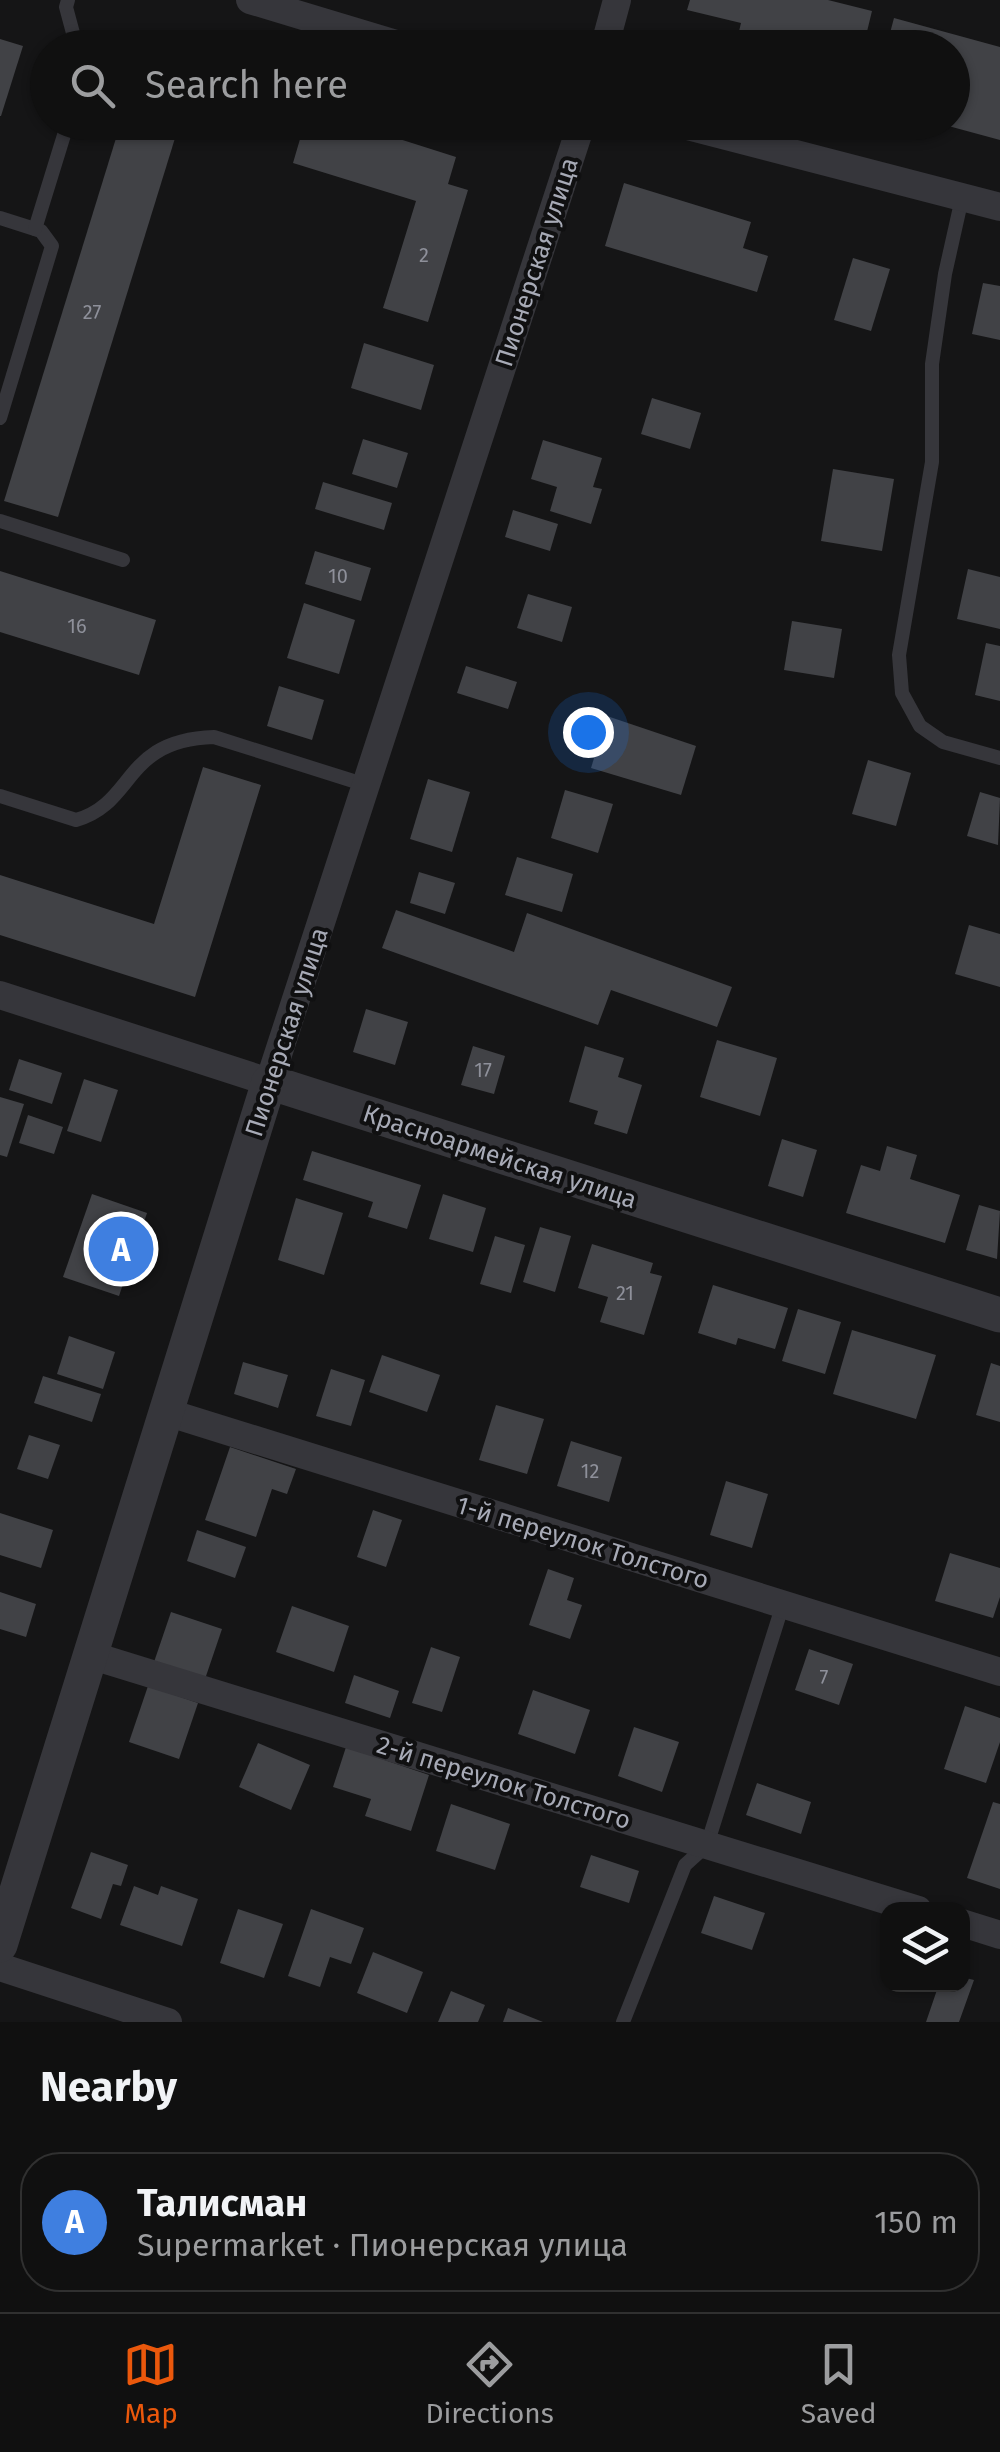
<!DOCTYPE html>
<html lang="en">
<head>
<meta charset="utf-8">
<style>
  body { margin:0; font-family:"Fira Sans",sans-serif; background:#191919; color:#f1f3f6 }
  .controls { position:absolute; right:30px; bottom:30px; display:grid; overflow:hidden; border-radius:20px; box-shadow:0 2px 8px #0004 }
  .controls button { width:90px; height:90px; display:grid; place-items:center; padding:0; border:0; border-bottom:2px solid #303030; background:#101010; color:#f1f3f6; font:50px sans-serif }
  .you { position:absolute; left:588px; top:732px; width:35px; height:35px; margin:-25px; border:8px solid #fff; border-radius:50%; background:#1a73e8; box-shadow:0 0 0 15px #1a73e833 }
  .badge { display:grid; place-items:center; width:65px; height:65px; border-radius:50%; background:#ea580c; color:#fff; font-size:32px; font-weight:700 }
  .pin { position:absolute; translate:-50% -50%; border:5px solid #fff; box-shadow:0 2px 10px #0006 }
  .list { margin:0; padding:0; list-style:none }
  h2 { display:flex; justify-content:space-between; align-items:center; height:130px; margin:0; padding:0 40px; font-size:42px }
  h2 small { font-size:32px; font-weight:400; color:#9c9d9f }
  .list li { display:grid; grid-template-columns:65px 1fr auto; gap:30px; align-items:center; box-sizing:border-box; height:140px; margin:0 20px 20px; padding:0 20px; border:2px solid #303030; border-radius:40px }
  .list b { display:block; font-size:38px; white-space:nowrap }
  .list p { margin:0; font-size:32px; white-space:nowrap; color:#9c9d9f }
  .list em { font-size:32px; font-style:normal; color:#9c9d9f }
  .icon { flex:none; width:55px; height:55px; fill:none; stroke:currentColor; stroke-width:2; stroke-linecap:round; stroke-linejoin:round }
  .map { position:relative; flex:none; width:1000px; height:2022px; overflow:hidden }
  .search { position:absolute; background:#101010; box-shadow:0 2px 8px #0004; left:30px; right:30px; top:30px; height:110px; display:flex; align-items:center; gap:25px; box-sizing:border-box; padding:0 35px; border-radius:55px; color:#9c9d9f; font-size:38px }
  .sheet { height:290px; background:#101010 }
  nav { display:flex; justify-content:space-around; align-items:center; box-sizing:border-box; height:140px; border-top:2px solid #303030; background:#101010; font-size:28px; color:#9c9d9f }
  nav a { display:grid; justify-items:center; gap:5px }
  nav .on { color:#ea580c }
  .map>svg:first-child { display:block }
  .building { fill:#414246 }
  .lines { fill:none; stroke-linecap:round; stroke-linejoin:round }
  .service { stroke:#36363b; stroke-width:14 }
  .minor { stroke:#36363b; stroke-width:28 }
  .tertiary { stroke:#36363b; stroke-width:35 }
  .labels { text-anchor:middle; stroke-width:8; stroke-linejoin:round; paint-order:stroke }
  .number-label { font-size:20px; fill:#8e909a }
  .street-label { font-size:25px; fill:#a7aab6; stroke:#101011 }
</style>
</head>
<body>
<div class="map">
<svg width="1000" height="2022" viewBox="0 0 1000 2022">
  <rect width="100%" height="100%" fill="#151516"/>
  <g class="building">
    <polygon points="690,0 828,0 872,11 863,48 735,48 741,23 687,10"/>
    <polygon points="894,18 1000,47 1000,140 941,124 952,122 952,48 886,48"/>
    <polygon points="0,39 23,46 1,116 0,116"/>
    <polygon points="121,122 180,122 58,517 4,501"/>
    <polygon points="305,122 346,122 456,157 448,184 468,190 428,322 383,308 416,201 293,163"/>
    <polygon points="624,183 751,222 743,248 768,256 757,292 605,246"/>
    <polygon points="853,258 890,269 871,331 834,320"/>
    <polygon points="983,283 1000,286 1000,340 972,334"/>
    <polygon points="364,343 434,365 421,410 351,388"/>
    <polygon points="652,398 701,413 690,449 641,434"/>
    <polygon points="363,439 408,453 397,488 352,474"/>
    <polygon points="543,440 602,458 593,487 602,489 591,524 550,511 557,487 531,479"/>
    <polygon points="833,469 894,479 882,551 821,541"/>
    <polygon points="323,482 392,503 384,530 315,509"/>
    <polygon points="513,510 558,524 550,551 505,537"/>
    <polygon points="315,551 371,568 361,601 305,584"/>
    <polygon points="968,569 1000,577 1000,629 957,619"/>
    <polygon points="0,571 156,620 139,675 0,632"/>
    <polygon points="528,594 572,607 562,642 517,628"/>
    <polygon points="304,603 355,620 339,674 287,658"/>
    <polygon points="792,621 842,629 834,678 784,670"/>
    <polygon points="986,643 1000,646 1000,701 975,695"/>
    <polygon points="466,666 517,682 508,709 457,693"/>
    <polygon points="279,686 324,700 312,740 267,726"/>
    <polygon points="607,716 696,746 681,795 591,768"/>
    <polygon points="868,760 911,773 896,826 852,814"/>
    <polygon points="203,767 261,785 195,997 0,935 0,875 154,924"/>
    <polygon points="428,779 470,792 452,852 410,839"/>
    <polygon points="565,790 613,804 598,853 551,838"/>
    <polygon points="980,792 1000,798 998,845 967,836"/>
    <polygon points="517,857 573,874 562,912 505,895"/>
    <polygon points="419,872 455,883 445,914 410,903"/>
    <polygon points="396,910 514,952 527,913 732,987 717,1027 611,990 598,1025 382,948"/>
    <polygon points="969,925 1000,934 1000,987 955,974"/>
    <polygon points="366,1009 408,1022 395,1065 353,1052"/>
    <polygon points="717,1040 777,1058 760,1116 700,1097"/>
    <polygon points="473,1046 505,1056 494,1094 461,1085"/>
    <polygon points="585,1046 624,1058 618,1077 642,1085 627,1134 594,1124 598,1111 569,1102"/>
    <polygon points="19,1059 62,1073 52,1104 9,1090"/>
    <polygon points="84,1079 118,1090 101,1142 67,1131"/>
    <polygon points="0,1097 24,1104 7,1157 0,1155"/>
    <polygon points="28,1115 63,1127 54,1154 19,1143"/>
    <polygon points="782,1139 817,1150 803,1197 768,1186"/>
    <polygon points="887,1146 917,1155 910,1179 960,1195 945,1243 846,1213 861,1165 880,1171"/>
    <polygon points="312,1151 421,1185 407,1229 368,1217 373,1202 303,1180"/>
    <polygon points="92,1194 147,1213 119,1296 63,1277"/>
    <polygon points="443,1194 486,1208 473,1252 429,1239"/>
    <polygon points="296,1198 343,1213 324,1275 278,1260"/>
    <polygon points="979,1205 1000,1211 997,1259 966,1250"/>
    <polygon points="540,1227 571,1236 555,1292 523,1282"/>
    <polygon points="495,1236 525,1245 511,1293 480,1284"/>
    <polygon points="592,1244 653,1263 650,1273 662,1276 644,1335 600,1322 608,1297 578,1288"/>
    <polygon points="713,1285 788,1308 775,1349 738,1338 736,1345 698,1333"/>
    <polygon points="798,1309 841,1322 825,1374 782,1361"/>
    <polygon points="852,1330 936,1355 916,1419 833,1394"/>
    <polygon points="69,1336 115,1352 103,1389 57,1374"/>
    <polygon points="382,1355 440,1375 427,1412 369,1392"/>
    <polygon points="243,1362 288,1375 278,1408 234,1394"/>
    <polygon points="991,1363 1000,1366 1000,1422 976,1415"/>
    <polygon points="331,1369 365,1380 351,1426 316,1416"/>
    <polygon points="43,1376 101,1394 92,1422 34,1403"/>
    <polygon points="496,1405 544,1419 527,1474 479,1460"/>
    <polygon points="29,1435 60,1445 48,1479 17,1469"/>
    <polygon points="571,1441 622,1457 609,1502 557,1486"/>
    <polygon points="230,1447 296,1469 287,1494 272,1489 256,1537 205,1520"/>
    <polygon points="726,1481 768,1494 752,1548 710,1535"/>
    <polygon points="373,1510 402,1520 386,1567 357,1557"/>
    <polygon points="0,1513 53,1530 41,1568 0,1555"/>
    <polygon points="197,1530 246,1547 235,1578 187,1561"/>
    <polygon points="950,1553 1000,1568 1000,1597 993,1618 935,1601"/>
    <polygon points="548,1569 574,1578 567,1600 582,1605 570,1639 529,1625"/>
    <polygon points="0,1592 36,1604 26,1637 0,1629"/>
    <polygon points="292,1606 349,1626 334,1672 276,1652"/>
    <polygon points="171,1612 222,1629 204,1682 153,1665"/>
    <polygon points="431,1647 460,1657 442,1712 412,1703"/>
    <polygon points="809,1649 853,1664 839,1705 795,1690"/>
    <polygon points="354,1675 399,1691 390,1718 345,1703"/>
    <polygon points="148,1686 198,1703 179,1759 129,1742"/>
    <polygon points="533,1690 590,1710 575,1754 518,1734"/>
    <polygon points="965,1706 1000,1718 1000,1742 986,1783 944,1769"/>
    <polygon points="634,1727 679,1742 662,1792 618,1776"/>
    <polygon points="258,1743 310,1765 291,1810 239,1787"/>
    <polygon points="346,1747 429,1775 411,1831 365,1816 371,1799 333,1787"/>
    <polygon points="757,1783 811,1802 801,1834 746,1815"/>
    <polygon points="993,1802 1000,1804 1000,1889 967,1878"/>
    <polygon points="451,1804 510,1824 495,1870 436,1851"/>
    <polygon points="91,1852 128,1865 121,1886 113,1884 101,1919 71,1908"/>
    <polygon points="591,1855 639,1871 629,1903 580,1887"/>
    <polygon points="134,1886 158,1895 161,1886 198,1899 182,1946 120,1925"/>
    <polygon points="714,1896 765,1913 752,1950 701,1933"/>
    <polygon points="238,1909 283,1924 264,1978 220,1963"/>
    <polygon points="311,1909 364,1928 351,1964 330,1957 320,1987 288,1976"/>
    <polygon points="373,1952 423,1972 407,2013 357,1993"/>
    <polygon points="962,1977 974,1980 959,2022 926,2022 939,1984 962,1984"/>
    <polygon points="451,1991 485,2005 478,2022 438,2022"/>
    <polygon points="508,2008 543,2022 503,2022"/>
  </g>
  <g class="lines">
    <g class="service">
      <polyline points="68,0 66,7 77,48"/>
      <polyline points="962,198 945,274 932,364 932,462 899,655 902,693 920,726 943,742 1000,758"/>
      <polyline points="0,218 41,231 52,246 0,418"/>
      <polyline points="35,229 68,122"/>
      <polyline points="0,521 123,560"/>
      <path d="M0,796L76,820C136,803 122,740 214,737L366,785"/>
      <polyline points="623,2022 685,1865 707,1845 783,1604"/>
    </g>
    <g class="minor">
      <polyline points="250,0 409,48"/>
      <polyline points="604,48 617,0"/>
      <polyline points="672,122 1000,207"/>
      <polyline points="0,995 269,1082 582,122"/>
      <polyline points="166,1412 1000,1672"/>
      <polyline points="90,1655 918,1910"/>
      <polyline points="962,1923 1000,1935"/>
      <polyline points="0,1967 168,2022"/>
    </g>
    <polyline class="tertiary" points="0,1945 269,1082 1000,1315"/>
  </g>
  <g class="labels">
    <g class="number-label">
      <text x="424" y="262">2</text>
      <text x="92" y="319">27</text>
      <text x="338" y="583">10</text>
      <text x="77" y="633">16</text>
      <text x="483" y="1077">17</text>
      <text x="625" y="1300">21</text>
      <text x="590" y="1478">12</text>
      <text x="824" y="1684">7</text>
    </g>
    <g class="street-label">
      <text transform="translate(536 262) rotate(-72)" y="9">Пионерская улица</text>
      <text transform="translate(286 1032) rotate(-72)" y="9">Пионерская улица</text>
      <text transform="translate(500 1156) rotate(18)" y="9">Красноармейская улица</text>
      <text transform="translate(583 1542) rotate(17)" y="9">1-й переулок Толстого</text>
      <text transform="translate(504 1782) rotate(17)" y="9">2-й переулок Толстого</text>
    </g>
  </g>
</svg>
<div class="controls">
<button><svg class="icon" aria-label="layers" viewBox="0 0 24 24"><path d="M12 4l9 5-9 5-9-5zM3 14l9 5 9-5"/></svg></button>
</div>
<div class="you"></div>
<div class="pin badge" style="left:121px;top:1249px;background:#3f7fe0">A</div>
<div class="search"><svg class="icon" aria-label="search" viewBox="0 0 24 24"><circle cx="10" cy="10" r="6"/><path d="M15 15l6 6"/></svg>Search here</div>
</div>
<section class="sheet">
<h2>Nearby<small></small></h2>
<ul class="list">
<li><span class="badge" style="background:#3f7fe0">A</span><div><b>Талисман</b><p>Supermarket · Пионерская улица</p></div><em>150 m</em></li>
</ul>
</section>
<nav>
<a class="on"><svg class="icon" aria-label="map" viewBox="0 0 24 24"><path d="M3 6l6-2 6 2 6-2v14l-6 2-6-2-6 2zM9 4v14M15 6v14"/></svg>Map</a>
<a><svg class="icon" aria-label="directions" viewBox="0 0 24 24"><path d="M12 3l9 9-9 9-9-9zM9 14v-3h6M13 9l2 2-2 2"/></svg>Directions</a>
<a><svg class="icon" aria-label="saved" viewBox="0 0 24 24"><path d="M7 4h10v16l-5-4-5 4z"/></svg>Saved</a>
</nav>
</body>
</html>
